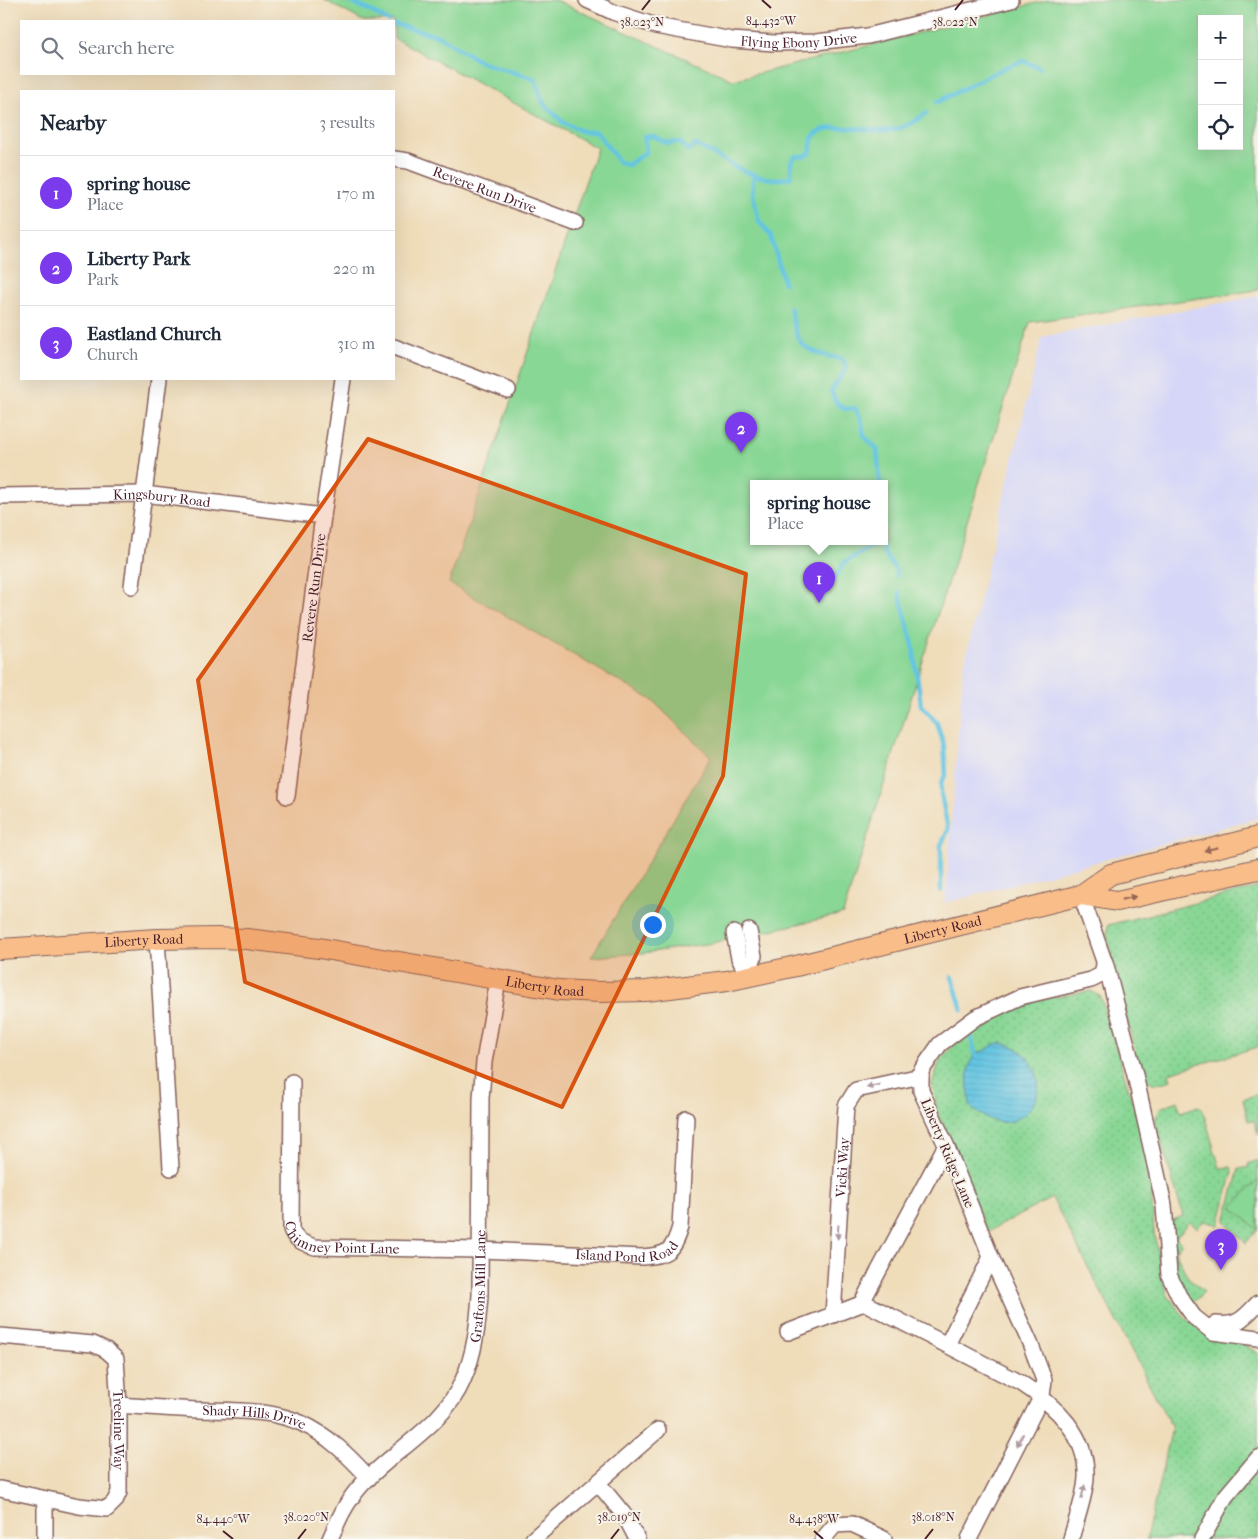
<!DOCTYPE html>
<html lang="en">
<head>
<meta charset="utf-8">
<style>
  body { margin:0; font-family:"IM FELL French Canon",serif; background:#f6f6f7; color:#1f2937 }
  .controls { position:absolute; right:15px; top:15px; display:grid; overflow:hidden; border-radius:0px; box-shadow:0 5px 20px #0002 }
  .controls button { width:45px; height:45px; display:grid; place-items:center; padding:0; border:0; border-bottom:1px solid #e0e1e3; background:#fff; color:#1f2937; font:25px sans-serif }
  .you { position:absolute; left:652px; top:924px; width:18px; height:18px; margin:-12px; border:4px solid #fff; border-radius:50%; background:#1a73e8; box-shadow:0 0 0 8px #1a73e833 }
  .badge { display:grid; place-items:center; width:32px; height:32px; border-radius:50%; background:#7c3aed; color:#fff; font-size:16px; font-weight:700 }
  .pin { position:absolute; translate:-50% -41px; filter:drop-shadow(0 1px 2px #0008) }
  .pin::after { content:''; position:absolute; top:26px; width:18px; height:15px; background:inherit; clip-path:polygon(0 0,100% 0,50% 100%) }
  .popup { position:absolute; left:750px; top:480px; width:138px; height:65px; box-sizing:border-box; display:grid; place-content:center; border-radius:0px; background:#fff; filter:drop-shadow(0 1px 4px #0005); font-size:16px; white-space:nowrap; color:#747a83 }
  .popup b { font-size:19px; color:#1f2937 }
  .popup::after { content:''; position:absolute; left:50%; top:100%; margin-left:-10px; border:10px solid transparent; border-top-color:#fff }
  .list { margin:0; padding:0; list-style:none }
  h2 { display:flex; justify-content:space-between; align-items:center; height:65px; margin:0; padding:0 20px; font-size:21px }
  h2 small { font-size:16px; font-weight:400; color:#747a83 }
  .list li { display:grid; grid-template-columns:32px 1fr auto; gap:15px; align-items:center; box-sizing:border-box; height:75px; padding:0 20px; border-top:1px solid #e0e1e3 }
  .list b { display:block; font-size:19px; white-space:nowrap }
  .list p { margin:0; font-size:16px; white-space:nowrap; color:#747a83 }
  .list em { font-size:16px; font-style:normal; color:#747a83 }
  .icon { flex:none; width:28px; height:28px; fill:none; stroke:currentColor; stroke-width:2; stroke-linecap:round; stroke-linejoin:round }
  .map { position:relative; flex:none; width:1258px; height:1539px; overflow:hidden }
  .search { position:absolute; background:#fff; box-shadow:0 5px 20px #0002; left:20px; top:20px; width:375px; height:55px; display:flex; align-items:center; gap:12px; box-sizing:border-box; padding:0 18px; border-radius:0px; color:#747a83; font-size:19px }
  .panel { position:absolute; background:#fff; box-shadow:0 5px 20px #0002; left:20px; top:90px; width:375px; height:290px; border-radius:0px }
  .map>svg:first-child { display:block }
  .built { fill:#d6d7f8 }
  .grass { fill:url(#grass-dots); stroke:#6a7b60 }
  .park { fill:#89d795; stroke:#6a7b60; fill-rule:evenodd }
  .water { fill:url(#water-rules); stroke:#577286 }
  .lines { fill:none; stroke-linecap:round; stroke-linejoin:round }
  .stream { stroke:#64c5e2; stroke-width:4.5 }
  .minor-casing { stroke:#84615d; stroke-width:18 }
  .major-casing { stroke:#84615d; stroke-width:22 }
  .minor { stroke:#fff; stroke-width:15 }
  .major { stroke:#f8bd89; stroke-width:20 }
  .oneway { fill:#986655 }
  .oneway2 { fill:#ae9aa0 }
  .marked { fill:#d8530f; fill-opacity:0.2; stroke:#d8530f; stroke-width:4; stroke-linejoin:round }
  .ticks { fill:none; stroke:#4a1f2b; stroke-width:2 }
  .labels { text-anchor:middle; stroke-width:4; stroke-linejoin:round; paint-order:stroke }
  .street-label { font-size:14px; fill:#4a1f2b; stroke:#f7f3e8 }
  .ticks-label { font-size:12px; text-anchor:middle; fill:#4a1f2b; stroke:#f7f3e8; stroke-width:4; stroke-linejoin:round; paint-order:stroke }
</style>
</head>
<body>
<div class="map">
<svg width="1258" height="1539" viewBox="0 0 1258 1539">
  <defs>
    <pattern id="grass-dots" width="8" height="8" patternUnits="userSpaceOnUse" patternTransform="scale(1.25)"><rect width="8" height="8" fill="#89d795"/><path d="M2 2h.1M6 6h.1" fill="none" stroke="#78b881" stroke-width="1.8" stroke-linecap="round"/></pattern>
    <pattern id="water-rules" width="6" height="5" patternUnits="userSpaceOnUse" patternTransform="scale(1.25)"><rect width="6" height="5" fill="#64c5e2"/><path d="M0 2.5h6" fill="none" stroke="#58a9c2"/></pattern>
  </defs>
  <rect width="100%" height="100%" fill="#f7f3e8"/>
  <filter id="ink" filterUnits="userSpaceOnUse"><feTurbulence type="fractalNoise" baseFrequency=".02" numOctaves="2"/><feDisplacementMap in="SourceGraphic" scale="10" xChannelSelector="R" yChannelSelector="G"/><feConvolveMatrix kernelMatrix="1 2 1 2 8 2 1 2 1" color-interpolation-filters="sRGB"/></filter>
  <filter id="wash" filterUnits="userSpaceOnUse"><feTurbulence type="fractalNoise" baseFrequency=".0096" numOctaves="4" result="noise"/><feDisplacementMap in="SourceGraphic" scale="20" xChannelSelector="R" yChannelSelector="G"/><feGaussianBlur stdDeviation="1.12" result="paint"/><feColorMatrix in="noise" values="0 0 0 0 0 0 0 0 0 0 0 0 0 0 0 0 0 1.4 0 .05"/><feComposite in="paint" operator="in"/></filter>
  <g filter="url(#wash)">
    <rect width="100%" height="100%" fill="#efdcb9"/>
    <polygon class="built" points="1258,296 1258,818 945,903 963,670 1042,337"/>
    <g class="grass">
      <path d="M1258,887V1047L1169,1073L1171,1080C1155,1086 1152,1085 1140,1073L1107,936L1108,925Z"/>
      <polygon points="1091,991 1101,997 1149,1157 1154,1233 1167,1294 1183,1316 1201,1331 1238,1341 1258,1353 1258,1539 1146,1539 1172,1428 1052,1198 987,1232 938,1114 932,1084 940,1060 959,1040 1023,1002"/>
      <polygon points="1258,1094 1258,1135 1254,1120 1248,1121 1243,1099"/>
      <polygon points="1177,1101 1181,1112 1198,1106 1202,1108 1220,1168 1231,1167 1233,1171 1219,1225 1204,1221 1197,1228 1190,1222 1176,1237 1182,1243 1175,1251 1187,1276 1204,1292 1192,1304 1177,1280 1171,1221 1183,1216 1155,1120 1160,1108"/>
      <polygon points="1258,1160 1258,1229 1246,1243 1225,1221 1239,1169 1249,1167 1248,1164"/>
    </g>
    <g class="park">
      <path d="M324,0H555L733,80L1048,0H1258V290L1030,322L843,914L713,943L644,953L591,957L711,757L652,700L449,583L597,148L394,38V21H363ZM1202,19H1239V146H1202ZM754,484H884V542H754Z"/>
      <polygon points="1258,1180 1258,1230 1232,1207"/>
    </g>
    <path class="water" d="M1001,1043C1018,1046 1027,1054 1035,1070C1046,1093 1029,1122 1003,1122C995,1122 988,1119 982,1115C977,1112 972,1110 970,1105C969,1102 970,1097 969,1093C966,1080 968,1065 975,1053L987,1050L994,1044Z"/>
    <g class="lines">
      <g class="stream">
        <polyline points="346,0 369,10 388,21"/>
        <path d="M394,24L439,36L481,62L535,79L543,103L564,123L584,132L596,131L619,162L628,165L646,152L644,137L654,136L666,143L680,142L688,151L696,145C725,159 758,187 791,177V162L796,156H804L810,153C811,148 811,141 813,137C825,119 873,133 892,130C905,128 917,121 926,113"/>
        <polyline points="937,102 1004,68 1023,61 1040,68"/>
        <polyline points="753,174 753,195 759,221 771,236 784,283"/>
        <path d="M790,307C792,316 795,337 802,344C809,352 831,358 841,358L847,368L831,391L836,402L844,409L855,408L862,422L864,436L877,449L880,484"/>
        <polyline points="881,542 884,553 896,570 897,576"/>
        <polyline points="899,592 913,645 921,705 937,723 944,746 946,774 941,783 941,794 948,830 941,845 941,891"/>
        <polyline points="820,601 844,563 878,542"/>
        <polyline points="952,977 962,1010"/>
        <polyline points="971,1037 975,1053"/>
      </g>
    </g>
  </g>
  <g filter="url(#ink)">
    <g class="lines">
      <defs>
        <g id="minor">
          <path id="s1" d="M587,0L613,12L656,26L732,40L775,43L816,42L868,36L1011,0"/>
          <path id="s2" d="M394,159L408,161L575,223"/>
          <polyline points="394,347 508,390"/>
          <path id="s3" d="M0,496L144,494L323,516"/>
          <polyline points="132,586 159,379"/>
          <path id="s4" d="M287,796L323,516L343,379"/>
          <polyline points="734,933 739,958 748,976"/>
          <polyline points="157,939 171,1168"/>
          <polyline points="1105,962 1135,1075 1164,1205 1169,1275 1179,1296 1194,1317 1213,1332 1258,1338"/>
          <polyline points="748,976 754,956 749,931"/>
          <path id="s5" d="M292,1082L291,1229C294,1240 305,1244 315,1247L479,1250L642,1257C667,1255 673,1252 680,1227L686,1118"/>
          <polyline points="861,1304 946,1145"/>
          <path id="s6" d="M833,1315L846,1106L856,1090L921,1076"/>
          <path d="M1215,1324C1237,1327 1244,1318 1258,1303"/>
          <path d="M788,1332L861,1304H867L1021,1383C1055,1405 1088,1435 1086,1478C1085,1497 1076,1520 1071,1539"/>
          <path id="s7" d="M0,1336L93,1344L106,1350L116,1359L119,1405V1492L115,1501L107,1509L79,1506L0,1489"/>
          <polyline points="947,1345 991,1257"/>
          <path id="s8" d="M119,1405C146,1407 173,1409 199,1410C233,1411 269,1409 301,1423C328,1435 349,1456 369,1478"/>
          <polyline points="598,1483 625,1516 637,1539"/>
          <polyline points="45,1499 45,1539"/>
          <path id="s9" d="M330,1539C338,1521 345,1504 358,1489C390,1451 443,1428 463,1380C475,1353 478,1324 480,1295L481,1098L484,1062L498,980"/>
          <polyline points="533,1539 658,1430"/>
          <polyline points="823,1539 835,1525 852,1524 884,1539"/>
          <path d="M969,1539L1042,1396L1044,1380L1030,1343L991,1257L946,1145L921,1091V1071L940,1044L975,1018L1020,997L1091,980C1101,976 1104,972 1104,961L1081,895"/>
          <polyline points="1202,1539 1225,1497 1258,1458"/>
        </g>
        <g id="major">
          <polyline points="1081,895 1117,901 1258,869"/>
          <path id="s10" d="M0,949L157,939L216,938L247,939L319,948L559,990L599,992L646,991L727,981L796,966L1081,895L1111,874L1258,837"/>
        </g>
      </defs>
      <use href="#minor" class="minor-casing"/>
      <use href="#major" class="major-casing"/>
      <use href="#minor" class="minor"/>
      <use href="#major" class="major"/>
    </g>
    <defs><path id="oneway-solid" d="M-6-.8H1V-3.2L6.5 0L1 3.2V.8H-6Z" transform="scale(1.25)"/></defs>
    <g class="oneway">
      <use href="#oneway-solid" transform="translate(1211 849) rotate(166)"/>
      <use href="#oneway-solid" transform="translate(1129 898) rotate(-13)"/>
    </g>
    <g class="oneway2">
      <use href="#oneway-solid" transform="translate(873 1086) rotate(168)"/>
      <use href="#oneway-solid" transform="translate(838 1232) rotate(93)"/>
      <use href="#oneway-solid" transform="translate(1020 1440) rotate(117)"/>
      <use href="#oneway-solid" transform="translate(1083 1492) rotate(-76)"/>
    </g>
  </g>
  <path class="marked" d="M368,439L746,574L723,776L562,1107L245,982L198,680Z"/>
  <path class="ticks" d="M762,0L771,8M642,10L650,0M955,10L963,0M223,1531L233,1539M814,1531L823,1539M298,1539L306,1529M611,1539L619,1529M925,1539L933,1529"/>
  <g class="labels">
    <g class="street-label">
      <text dy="5" stroke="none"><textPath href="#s1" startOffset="218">Flying Ebony Drive</textPath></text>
      <text dy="5" stroke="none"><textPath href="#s2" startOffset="96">Revere Run Drive</textPath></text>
      <text dy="5" stroke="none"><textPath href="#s3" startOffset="162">Kingsbury Road</textPath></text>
      <text dy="5" stroke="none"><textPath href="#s4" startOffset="210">Revere Run Drive</textPath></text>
      <text dy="5" stroke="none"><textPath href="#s10" startOffset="954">Liberty Road</textPath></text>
      <text dy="5" stroke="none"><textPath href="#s10" startOffset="144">Liberty Road</textPath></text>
      <text dy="5" stroke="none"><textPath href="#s10" startOffset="549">Liberty Road</textPath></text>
      <text transform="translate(948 1153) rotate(67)" y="5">Liberty Ridge Lane</text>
      <text dy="5" stroke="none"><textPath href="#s6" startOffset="148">Vicki Way</textPath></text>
      <text dy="5" stroke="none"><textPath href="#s5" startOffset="201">Chimney Point Lane</textPath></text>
      <text dy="5" stroke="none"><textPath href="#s5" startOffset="491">Island Pond Road</textPath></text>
      <text dy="5" stroke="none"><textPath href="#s9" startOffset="306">Graftons Mill Lane</textPath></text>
      <text dy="5" stroke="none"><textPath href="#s8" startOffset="136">Shady Hills Drive</textPath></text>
      <text dy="5" stroke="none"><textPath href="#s7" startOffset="192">Treeline Way</textPath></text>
    </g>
  </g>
  <g class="ticks-label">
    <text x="771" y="25">84.432°W</text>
    <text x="642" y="26">38.023°N</text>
    <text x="955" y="26">38.022°N</text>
    <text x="306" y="1521">38.020°N</text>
    <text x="619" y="1521">38.019°N</text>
    <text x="933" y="1521">38.018°N</text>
    <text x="223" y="1523">84.440°W</text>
    <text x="814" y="1523">84.438°W</text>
  </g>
</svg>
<div class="controls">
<button>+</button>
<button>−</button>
<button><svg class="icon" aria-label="locate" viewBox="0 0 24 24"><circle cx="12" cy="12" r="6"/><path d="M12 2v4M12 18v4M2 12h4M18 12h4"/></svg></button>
</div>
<div class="you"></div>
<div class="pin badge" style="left:819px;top:603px">1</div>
<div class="popup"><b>spring house</b>Place</div>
<div class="pin badge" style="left:741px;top:453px">2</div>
<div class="pin badge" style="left:1221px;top:1270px">3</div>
<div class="search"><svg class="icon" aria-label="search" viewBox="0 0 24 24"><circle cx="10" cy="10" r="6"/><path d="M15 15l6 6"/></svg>Search here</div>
<section class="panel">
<h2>Nearby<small>3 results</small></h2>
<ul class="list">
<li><span class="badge">1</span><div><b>spring house</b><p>Place</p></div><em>170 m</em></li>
<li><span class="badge">2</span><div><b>Liberty Park</b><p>Park</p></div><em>220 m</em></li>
<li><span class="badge">3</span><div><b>Eastland Church</b><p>Church</p></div><em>310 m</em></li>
</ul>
</section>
</div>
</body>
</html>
